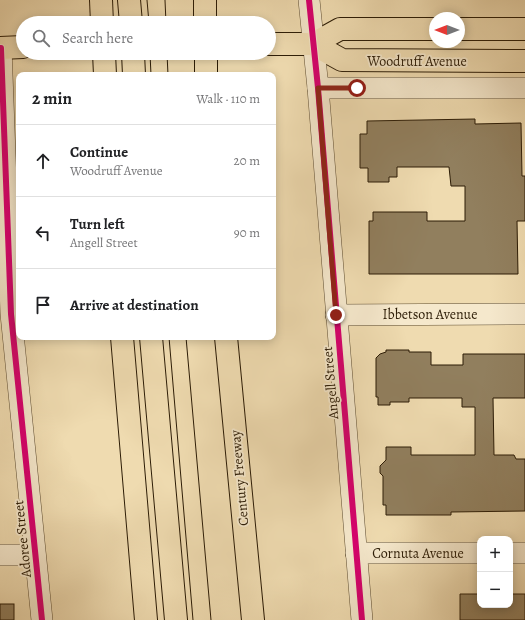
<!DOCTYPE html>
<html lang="en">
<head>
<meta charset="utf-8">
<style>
  body { margin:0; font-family:Alegreya,serif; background:#f6f6f6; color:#202124 }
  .controls { position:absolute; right:12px; bottom:12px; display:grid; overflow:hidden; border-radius:8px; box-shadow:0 2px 10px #0003 }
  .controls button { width:36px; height:36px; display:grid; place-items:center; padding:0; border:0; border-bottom:1px solid #e0e0e0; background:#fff; color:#202124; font:20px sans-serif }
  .compass { position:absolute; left:429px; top:12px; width:36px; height:36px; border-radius:50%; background:#fff; box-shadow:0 2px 10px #0003; rotate:270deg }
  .stop { position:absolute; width:12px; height:12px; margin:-9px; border:3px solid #8f2418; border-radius:50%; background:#fff }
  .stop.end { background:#8f2418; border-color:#fff; box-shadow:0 1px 4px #0008 }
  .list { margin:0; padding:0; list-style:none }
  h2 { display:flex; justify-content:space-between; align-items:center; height:52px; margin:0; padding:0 16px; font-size:17px }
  h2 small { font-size:13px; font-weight:400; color:#757577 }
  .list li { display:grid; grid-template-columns:26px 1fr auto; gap:12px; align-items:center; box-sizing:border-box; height:72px; padding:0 16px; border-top:1px solid #e0e0e0 }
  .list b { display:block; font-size:15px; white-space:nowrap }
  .list p { margin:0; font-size:13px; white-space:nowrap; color:#757577 }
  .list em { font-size:13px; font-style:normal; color:#757577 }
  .icon { flex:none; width:22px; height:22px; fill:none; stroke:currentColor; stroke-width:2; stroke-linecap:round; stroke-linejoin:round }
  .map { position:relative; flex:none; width:525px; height:620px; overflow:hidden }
  .search { position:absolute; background:#fff; box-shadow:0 2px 10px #0003; left:16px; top:16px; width:260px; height:44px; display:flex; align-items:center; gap:10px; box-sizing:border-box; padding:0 14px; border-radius:22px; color:#757577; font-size:15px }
  .panel { position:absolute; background:#fff; box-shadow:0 2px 10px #0003; left:16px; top:72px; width:260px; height:268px; border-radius:8px }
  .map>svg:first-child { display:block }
  .building { fill:#917f5e; stroke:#2c1c06 }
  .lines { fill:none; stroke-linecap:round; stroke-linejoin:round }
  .minor-casing { stroke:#5d4c30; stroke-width:22 }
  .major-casing { stroke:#2c1c06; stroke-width:24 }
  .highway-casing { stroke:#2c1c06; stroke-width:24 }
  .minor { stroke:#f5e8cc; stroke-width:21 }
  .major { stroke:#efdbb0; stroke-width:22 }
  .highway { stroke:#efdbb0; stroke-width:22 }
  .tram { stroke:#2c1c06; stroke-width:1 }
  .cycleway-casing { stroke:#f5e8cc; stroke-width:8 }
  .cycleway { stroke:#d6006c; stroke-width:6 }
  .route { stroke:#8f2418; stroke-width:5 }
  .labels { text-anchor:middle; stroke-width:3.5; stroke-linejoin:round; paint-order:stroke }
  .street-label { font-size:14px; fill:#2c1c06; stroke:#f5e8cc }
</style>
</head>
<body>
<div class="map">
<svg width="525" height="620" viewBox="0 0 525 620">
  <rect width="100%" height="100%" fill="#efdbb0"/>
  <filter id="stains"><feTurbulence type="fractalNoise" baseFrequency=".005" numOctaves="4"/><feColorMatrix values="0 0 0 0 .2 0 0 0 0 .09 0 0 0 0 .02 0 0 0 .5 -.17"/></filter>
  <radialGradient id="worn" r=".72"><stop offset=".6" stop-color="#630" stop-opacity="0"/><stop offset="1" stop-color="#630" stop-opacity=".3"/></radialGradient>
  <g class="building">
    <polygon points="475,119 475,124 521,123 522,176 525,176 525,221 517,221 518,274 369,274 369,221 373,221 373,212 427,212 427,221 465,221 465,186 451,186 449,167 397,167 397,177 389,177 389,182 368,182 368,168 360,168 360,134 367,134 367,121"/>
    <polygon points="386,350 409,350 409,352 431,352 431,365 463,365 463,354 525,354 525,398 493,398 494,455 514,455 516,459 525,459 525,511 451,512 451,515 386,515 386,505 383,505 383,476 380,473 380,466 386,460 386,447 411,447 411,455 475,455 475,407 462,407 462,398 409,398 409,402 390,402 390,405 378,405 378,397 376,397 376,358 380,354 386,352"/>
    <polygon points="460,594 480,594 480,605 510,605 511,594 525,594 525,620 460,620"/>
    <rect x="0" y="604" width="14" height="16"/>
  </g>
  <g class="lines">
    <defs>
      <g id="minor">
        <polyline points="309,0 318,88 362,620"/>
        <polyline points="1,48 11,314 42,620"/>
        <polyline points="318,88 525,88"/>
        <polyline points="336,315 525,314"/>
        <polyline points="356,553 480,553"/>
        <polyline points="510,553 525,553"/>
        <polyline points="0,555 35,555"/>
      </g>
      <g id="major">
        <polyline points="459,29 525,29"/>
        <polyline points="269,44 313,44 340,29 435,29"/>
        <polyline points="313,44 342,60 525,61"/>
        <polyline points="0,48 23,47"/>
      </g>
      <g id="highway">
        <polyline points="101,0 102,23"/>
        <polyline points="129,0 131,23"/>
        <polyline points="205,0 205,23"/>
        <polyline points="104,53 105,75"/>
        <polyline points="133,53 134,75"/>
        <polyline points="206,53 206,75"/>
        <polyline points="122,337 146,620"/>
        <polyline points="151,337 176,620"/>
        <polyline points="226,337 253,620"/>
      </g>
    </defs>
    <use href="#minor" class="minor-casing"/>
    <use href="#major" class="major-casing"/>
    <use href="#highway" class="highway-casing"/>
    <use href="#minor" class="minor"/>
    <use href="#major" class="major"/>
    <use href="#highway" class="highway"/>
    <g class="tram">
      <polyline points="147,0 149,23"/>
      <polyline points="165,0 166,23"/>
      <polyline points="150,53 151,75"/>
      <polyline points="167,53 168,75"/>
      <polyline points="169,337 193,620"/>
      <polyline points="186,337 211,620"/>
    </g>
    <defs>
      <g id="cycleway">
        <polyline points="309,0 318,88 362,620"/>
        <polyline points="1,48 11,314 42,620"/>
      </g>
    </defs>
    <use href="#cycleway" class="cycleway-casing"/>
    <use href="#cycleway" class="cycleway"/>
  </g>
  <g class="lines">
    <polyline class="route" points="336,315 318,88 357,88"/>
  </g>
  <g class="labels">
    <g class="street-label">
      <text x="417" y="66">Woodruff Avenue</text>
      <text x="430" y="319">Ibbetson Avenue</text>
      <text transform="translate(330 383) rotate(-95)" y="5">Angell Street</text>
      <text transform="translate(239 478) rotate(-95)" y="5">Century Freeway</text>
      <text transform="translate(22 539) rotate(-96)" y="5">Adoree Street</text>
      <text x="418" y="558">Cornuta Avenue</text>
    </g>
  </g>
  <rect width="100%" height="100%" filter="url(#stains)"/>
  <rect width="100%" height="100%" fill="url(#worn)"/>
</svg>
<div class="controls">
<button>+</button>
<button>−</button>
</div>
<svg class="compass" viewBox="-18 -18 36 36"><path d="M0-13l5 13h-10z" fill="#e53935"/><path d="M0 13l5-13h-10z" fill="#757577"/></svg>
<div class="stop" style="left:357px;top:88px"></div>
<div class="stop end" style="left:336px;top:315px"></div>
<div class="search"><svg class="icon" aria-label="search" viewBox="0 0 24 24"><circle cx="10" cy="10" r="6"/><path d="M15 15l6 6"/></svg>Search here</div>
<section class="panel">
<h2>2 min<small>Walk · 110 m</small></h2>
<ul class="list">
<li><svg class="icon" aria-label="ahead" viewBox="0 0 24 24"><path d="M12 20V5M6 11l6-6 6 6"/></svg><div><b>Continue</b><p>Woodruff Avenue</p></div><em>20 m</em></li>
<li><svg class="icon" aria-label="left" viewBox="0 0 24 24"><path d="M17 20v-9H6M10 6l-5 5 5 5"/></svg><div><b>Turn left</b><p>Angell Street</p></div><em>90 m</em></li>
<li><svg class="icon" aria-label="arrive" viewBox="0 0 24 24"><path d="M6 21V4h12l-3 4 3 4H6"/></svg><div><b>Arrive at destination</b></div></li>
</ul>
</section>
</div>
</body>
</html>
